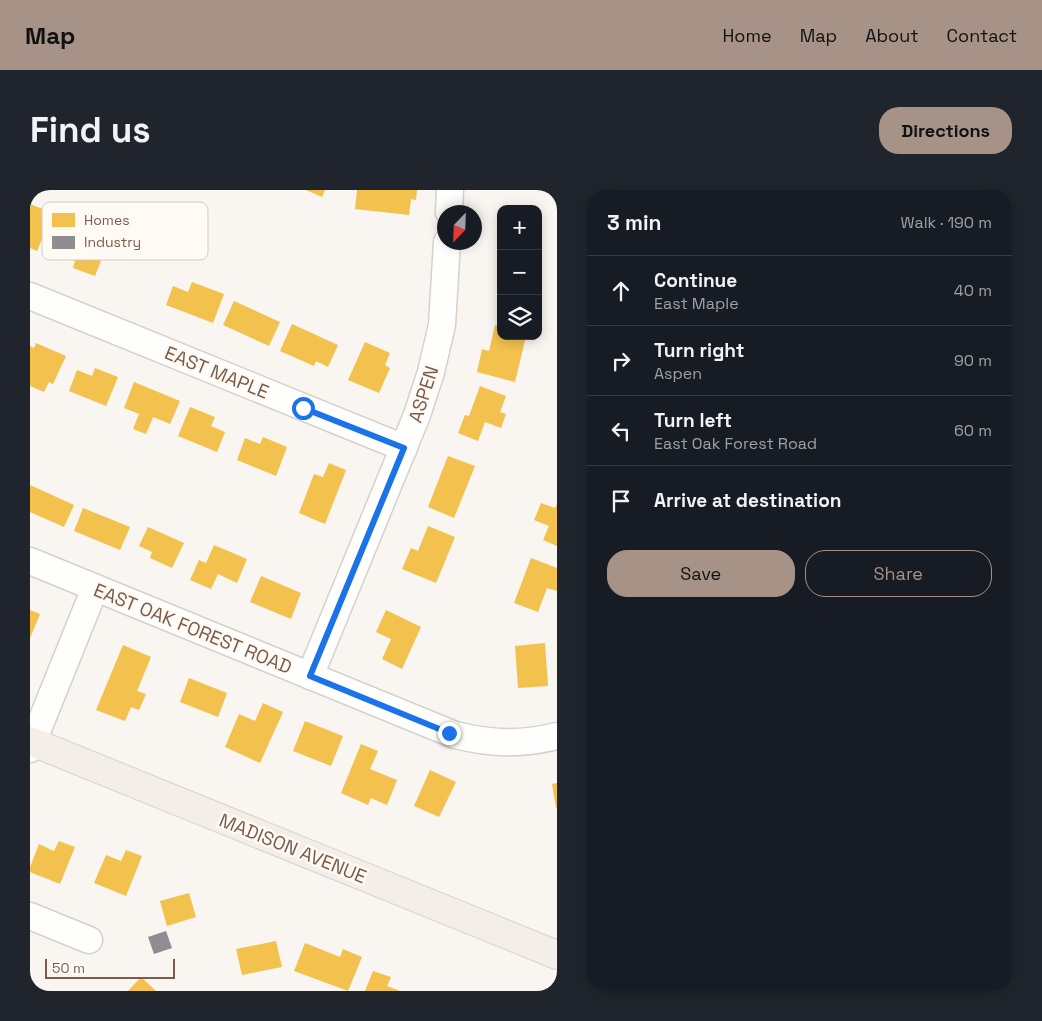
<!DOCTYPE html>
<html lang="en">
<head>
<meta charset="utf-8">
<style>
  body { margin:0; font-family:"Space Grotesk",sans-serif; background:#20242c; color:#f1f3f6 }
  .controls { position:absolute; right:15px; top:15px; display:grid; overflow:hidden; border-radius:10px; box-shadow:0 2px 12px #0003 }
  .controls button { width:45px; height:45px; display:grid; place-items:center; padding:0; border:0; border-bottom:1px solid #363941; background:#171b24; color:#f1f3f6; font:25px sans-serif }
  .compass { position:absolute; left:407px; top:15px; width:45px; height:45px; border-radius:50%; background:#171b24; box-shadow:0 2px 12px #0003; rotate:203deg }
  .scale { position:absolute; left:15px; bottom:12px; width:130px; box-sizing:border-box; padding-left:5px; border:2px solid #7a5c4d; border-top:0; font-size:14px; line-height:18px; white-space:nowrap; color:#7a5c4d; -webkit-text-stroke:4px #fffaf3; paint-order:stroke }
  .stop { position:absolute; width:15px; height:15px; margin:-11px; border:4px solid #1a73e8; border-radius:50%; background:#fff }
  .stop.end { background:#1a73e8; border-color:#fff; box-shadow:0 1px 5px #0008 }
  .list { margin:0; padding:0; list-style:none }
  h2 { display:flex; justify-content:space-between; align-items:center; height:65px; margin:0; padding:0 20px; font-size:21px }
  h2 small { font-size:16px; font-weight:400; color:#9ea1a6 }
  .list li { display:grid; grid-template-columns:32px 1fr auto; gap:15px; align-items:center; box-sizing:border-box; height:70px; padding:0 20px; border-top:1px solid #363941 }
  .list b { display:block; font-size:19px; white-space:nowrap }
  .list p { margin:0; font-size:16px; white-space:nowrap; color:#9ea1a6 }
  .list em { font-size:16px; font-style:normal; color:#9ea1a6 }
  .actions { display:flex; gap:10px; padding:15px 20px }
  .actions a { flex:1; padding:11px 0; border:1px solid #a69286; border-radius:20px; text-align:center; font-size:18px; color:#a69286 }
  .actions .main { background:#a69286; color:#111 }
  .icon { flex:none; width:28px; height:28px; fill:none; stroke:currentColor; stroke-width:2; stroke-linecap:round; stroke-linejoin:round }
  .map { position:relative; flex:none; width:527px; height:801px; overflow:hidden; border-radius:20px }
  header { display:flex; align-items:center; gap:30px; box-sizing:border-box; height:70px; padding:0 25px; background:#a69286; color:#111 }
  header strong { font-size:24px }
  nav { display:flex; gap:28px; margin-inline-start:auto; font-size:18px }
  .intro { display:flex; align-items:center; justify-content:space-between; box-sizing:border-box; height:120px; padding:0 30px }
  h1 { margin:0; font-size:35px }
  .button { padding:12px 22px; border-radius:20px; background:#a69286; color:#111; font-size:18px; font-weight:700 }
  main { display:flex; gap:30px; padding:0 30px }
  aside { flex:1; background:#171b24; border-radius:20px; box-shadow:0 2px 12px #0003 }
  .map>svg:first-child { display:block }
  .homes { fill:#f2c14e }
  .industry { fill:#8d8d92 }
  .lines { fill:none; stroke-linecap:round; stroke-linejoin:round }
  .minor-casing { stroke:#d7d1cb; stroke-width:29 }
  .major-casing { stroke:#dad1cc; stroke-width:30 }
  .minor { stroke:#fefefd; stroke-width:26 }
  .major { stroke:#f3eee8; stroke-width:28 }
  .route { stroke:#1a73e8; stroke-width:6 }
  .labels { text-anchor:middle; stroke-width:5; stroke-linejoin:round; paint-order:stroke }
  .street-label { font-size:19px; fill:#7a5c4d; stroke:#fffaf3 }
  .key { fill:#fffaf3; stroke:#d7cbc1; stroke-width:1 }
  .key-label { font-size:14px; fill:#7a5c4d }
</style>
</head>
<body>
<header>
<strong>Map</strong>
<nav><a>Home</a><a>Map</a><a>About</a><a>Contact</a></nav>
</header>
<div class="intro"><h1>Find us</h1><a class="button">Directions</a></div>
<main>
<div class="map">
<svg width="527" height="801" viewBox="0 0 527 801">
  <rect width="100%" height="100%" fill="#f9f5f0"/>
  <g class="homes">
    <polygon points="276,0 295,0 292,7"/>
    <polygon points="327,0 387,0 386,10 381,9 379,25 325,19"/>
    <polygon points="0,14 23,23 7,61 0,58"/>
    <polygon points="39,43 76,58 65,86 43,78 45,71 31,65"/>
    <polygon points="162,92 194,104 183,133 136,115 143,96 158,102"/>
    <polygon points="204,111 250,132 239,156 193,135"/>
    <polygon points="262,134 308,155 298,177 286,171 284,176 250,161"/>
    <polygon points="465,135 471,136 471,146 496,146 485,192 447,182 452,159 459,161"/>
    <polygon points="335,152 360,163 355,175 360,178 349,203 318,190"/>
    <polygon points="6,153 36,166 23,194 19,192 14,202 0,196 0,156 4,158"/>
    <polygon points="65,178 88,187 76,216 39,201 47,180 62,186"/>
    <polygon points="104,192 150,211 140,234 123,227 116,244 103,239 109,224 94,218"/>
    <polygon points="450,196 476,206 470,222 476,224 471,238 455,232 448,251 428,243 435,225 439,226"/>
    <polygon points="160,217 185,227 181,236 195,242 187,262 148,246"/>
    <polygon points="233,247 257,257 246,286 207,270 215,248 230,254"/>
    <polygon points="418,266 445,276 424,328 398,317"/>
    <polygon points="299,273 316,280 295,334 269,323 284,284 293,287"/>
    <polygon points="0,295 44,315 34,337 0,322"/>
    <polygon points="511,313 525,318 527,314 527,356 513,350 519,336 504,330"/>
    <polygon points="53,318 100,337 90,360 44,341"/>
    <polygon points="398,336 425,347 406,393 372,379 381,358 388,361"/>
    <polygon points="118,337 154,353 142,378 120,368 122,362 109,356"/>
    <polygon points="184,355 217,369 207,393 188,384 181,399 160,390 169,370 176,373"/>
    <polygon points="501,368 527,378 527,401 517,398 508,422 484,413"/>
    <polygon points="231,386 271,403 261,429 220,412"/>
    <polygon points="0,420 10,424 0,448"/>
    <polygon points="356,420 391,437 372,479 352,469 361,449 346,442"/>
    <polygon points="515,453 518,496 488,498 485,456"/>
    <polygon points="93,455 121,467 107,501 116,504 109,520 101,517 95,531 66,520"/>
    <polygon points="159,488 197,503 188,527 150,512"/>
    <polygon points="233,513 253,522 230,573 195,557 209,524 225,531"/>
    <polygon points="275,531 313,546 301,576 263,561"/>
    <polygon points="331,554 348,561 340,579 367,590 357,615 341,608 338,615 311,603"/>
    <polygon points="400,580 426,592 409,627 384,616"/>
    <polygon points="527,593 527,618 526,618 522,594"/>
    <polygon points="29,651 45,657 30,694 0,682 0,677 9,654 24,661"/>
    <polygon points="96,660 112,666 96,706 64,693 76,665 91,671"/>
    <polygon points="159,703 166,727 137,736 130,711"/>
    <polygon points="246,751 252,777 212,785 206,759"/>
    <polygon points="275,753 310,767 313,759 332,767 318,801 264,781"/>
    <polygon points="343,781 361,787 357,796 370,801 335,801"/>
    <polygon points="111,787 126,801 98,801"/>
  </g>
  <polygon class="industry" points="136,741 142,758 124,764 118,747"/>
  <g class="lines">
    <defs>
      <g id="minor">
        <polyline points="419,22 420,0"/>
        <polyline points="0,106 374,258"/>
        <path d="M0,371L425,545C463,554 489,555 527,546"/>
        <polyline points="280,486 387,225 401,182 412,135 417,52"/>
        <polyline points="0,559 65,398"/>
        <polyline points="0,726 59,750"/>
      </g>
      <polyline id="major" points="0,551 527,765"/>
    </defs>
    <use href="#minor" class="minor-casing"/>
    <use href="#major" class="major-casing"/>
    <use href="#minor" class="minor"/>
    <use href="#major" class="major"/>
  </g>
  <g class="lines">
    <polyline class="route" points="273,218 374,258 280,486 419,543"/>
  </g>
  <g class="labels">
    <g class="street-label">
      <text transform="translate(187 182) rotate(22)" y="7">EAST MAPLE</text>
      <text transform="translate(393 204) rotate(-72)" y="7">ASPEN</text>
      <text transform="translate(163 438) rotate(22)" y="7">EAST OAK FOREST ROAD</text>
      <text transform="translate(263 658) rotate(22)" y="7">MADISON AVENUE</text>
    </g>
  </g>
  <rect x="12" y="12" width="166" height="58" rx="8" class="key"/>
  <rect x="22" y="23" width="23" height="14" fill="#f2c14e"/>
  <rect x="22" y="46" width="23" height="13" fill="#8d8d92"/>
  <g class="key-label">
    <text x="54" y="35">Homes</text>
    <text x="54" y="57">Industry</text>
  </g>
</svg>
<div class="controls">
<button>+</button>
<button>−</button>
<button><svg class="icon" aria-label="layers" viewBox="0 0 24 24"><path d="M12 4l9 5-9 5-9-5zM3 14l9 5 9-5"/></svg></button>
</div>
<svg class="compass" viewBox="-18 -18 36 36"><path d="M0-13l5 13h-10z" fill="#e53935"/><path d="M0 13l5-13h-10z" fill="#9ea1a6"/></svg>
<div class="scale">50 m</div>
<div class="stop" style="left:273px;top:218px"></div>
<div class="stop end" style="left:419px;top:543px"></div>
</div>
<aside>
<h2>3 min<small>Walk · 190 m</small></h2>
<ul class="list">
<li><svg class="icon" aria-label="ahead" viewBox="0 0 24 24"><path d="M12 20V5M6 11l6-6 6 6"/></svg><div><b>Continue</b><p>East Maple</p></div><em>40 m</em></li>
<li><svg class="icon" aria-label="right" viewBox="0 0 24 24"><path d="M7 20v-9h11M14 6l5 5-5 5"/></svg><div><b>Turn right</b><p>Aspen</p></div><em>90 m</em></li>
<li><svg class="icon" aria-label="left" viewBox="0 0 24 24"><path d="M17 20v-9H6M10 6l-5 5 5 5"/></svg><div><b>Turn left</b><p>East Oak Forest Road</p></div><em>60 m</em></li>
<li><svg class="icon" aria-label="arrive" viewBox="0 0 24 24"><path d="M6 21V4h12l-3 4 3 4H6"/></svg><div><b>Arrive at destination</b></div></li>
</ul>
<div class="actions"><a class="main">Save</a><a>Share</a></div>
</aside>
</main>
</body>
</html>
